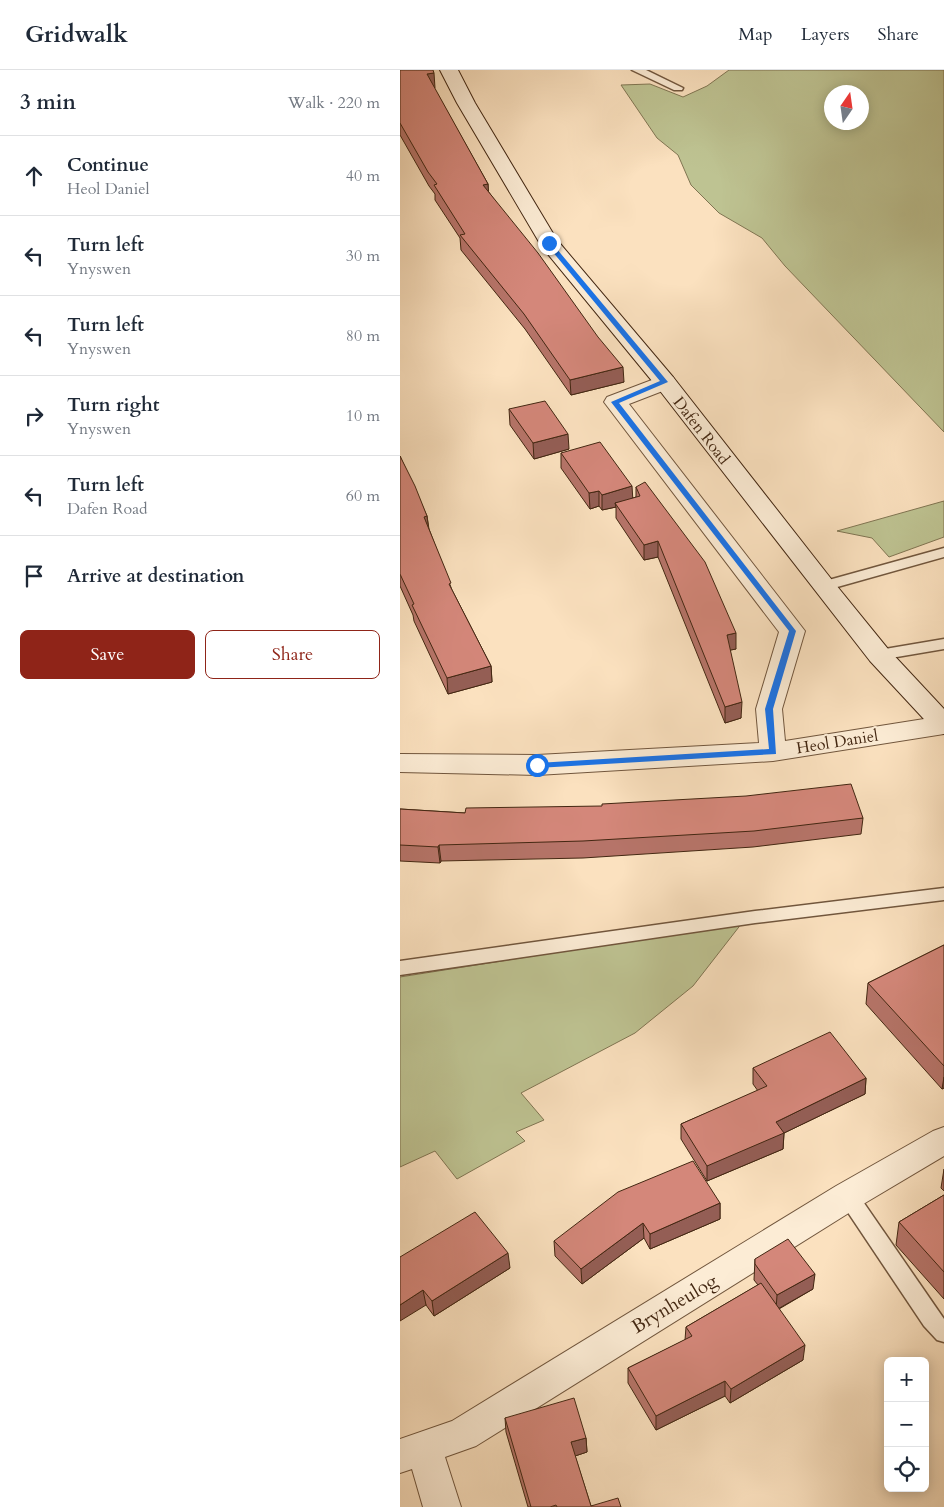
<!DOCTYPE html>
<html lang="en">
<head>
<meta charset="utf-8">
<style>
  body { margin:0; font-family:Cardo,serif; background:#f2f2f3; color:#1f2937 }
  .controls { position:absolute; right:15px; bottom:15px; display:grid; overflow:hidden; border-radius:8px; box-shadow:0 2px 12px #0003 }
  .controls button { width:45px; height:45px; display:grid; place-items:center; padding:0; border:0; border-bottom:1px solid #e0e1e3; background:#fff; color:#1f2937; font:25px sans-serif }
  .compass { position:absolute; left:424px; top:15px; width:45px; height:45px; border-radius:50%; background:#fff; box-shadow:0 2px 12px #0003; rotate:13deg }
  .stop { position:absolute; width:15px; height:15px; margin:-11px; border:4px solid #1a73e8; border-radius:50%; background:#fff }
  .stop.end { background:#1a73e8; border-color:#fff; box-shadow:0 1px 5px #0008 }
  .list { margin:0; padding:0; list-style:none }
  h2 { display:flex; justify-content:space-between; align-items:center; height:65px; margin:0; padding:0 20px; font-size:21px }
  h2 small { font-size:16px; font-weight:400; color:#747a83 }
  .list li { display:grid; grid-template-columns:32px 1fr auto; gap:15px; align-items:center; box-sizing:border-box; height:80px; padding:0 20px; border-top:1px solid #e0e1e3 }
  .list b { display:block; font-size:19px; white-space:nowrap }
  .list p { margin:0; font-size:16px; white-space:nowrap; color:#747a83 }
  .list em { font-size:16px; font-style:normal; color:#747a83 }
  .actions { display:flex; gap:10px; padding:15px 20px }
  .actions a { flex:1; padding:11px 0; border:1px solid #8f2418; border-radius:8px; text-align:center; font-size:18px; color:#8f2418 }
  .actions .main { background:#8f2418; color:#fff }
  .icon { flex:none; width:28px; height:28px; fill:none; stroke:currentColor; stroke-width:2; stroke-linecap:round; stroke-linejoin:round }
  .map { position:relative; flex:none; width:544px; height:1437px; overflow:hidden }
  header { display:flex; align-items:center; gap:30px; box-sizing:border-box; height:70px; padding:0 25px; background:#fff; border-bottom:1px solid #e0e1e3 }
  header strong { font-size:24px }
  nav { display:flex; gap:28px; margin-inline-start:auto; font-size:18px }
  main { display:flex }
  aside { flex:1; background:#fff }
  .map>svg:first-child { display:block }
  .green { fill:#bec392; stroke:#807552; fill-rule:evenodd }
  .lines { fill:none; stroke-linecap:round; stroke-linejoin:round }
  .lane-casing { stroke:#71563d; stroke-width:3 }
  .street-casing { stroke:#71563d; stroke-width:2 }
  .secondary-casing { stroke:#432712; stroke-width:2 }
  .lane { fill:#fcecd5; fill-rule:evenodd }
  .street { fill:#fcecd5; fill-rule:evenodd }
  .secondary { fill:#fcecd5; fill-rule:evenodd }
  .wall { fill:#b67469; stroke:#432712 }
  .shaded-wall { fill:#945e55; stroke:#432712 }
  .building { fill:#d4877a; stroke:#432712 }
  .route { fill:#1a73e8 }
  .labels { text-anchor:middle; stroke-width:4; stroke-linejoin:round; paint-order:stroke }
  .street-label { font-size:16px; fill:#432712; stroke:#fcecd5 }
  .near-street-label { font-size:19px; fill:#432712; stroke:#fcecd5 }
</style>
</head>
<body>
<header>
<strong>Gridwalk</strong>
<nav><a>Map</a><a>Layers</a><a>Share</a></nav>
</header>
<main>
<aside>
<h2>3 min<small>Walk · 220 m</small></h2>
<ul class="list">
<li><svg class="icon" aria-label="ahead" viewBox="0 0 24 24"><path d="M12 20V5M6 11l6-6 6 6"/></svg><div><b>Continue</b><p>Heol Daniel</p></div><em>40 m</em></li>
<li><svg class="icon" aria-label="left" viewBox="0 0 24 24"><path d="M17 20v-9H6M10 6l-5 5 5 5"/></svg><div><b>Turn left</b><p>Ynyswen</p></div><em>30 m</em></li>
<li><svg class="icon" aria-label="left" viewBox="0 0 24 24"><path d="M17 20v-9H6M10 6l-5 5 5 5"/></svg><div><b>Turn left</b><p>Ynyswen</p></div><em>80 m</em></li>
<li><svg class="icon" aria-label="right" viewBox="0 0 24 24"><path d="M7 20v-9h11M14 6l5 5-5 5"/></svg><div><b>Turn right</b><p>Ynyswen</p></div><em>10 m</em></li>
<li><svg class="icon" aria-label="left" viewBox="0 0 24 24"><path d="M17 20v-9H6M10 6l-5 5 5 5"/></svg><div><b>Turn left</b><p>Dafen Road</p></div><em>60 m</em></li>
<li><svg class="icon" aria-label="arrive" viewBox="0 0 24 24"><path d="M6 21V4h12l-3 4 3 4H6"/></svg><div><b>Arrive at destination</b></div></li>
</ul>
<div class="actions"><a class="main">Save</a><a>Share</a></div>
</aside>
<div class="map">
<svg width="544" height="1437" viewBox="0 0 544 1437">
  <rect width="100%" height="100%" fill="#fbe1bf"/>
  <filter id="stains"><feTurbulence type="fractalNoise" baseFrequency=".004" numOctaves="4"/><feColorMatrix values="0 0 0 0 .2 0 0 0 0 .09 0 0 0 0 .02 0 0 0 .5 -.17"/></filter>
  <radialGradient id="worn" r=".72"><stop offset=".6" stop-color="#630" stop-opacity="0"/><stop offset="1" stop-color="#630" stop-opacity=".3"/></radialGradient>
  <g class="green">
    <path d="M329,0H544V362L385,196L362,168L319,143L291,115L278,85L257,68L221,15L250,14L283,27L307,16ZM462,22V52H432V22Z"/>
    <polygon points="544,431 544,467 489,487 472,468 437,461"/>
    <polygon points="342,853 293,916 235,963 121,1023 144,1050 116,1062 125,1071 57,1109 35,1081 0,1097 0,907"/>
  </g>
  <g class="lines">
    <defs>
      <g id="lane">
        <polygon points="232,0 246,0 283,18 282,20 274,20"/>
        <polygon points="544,478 544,487 423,521 418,519 416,516 418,513"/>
        <polygon points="544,569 544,579 479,590 474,589 471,585 474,581 479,580"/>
        <polygon points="544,818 544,830 355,853 0,905 0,891 355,841"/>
        <polygon points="448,1118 455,1120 544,1249 544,1272 537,1270 524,1256 441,1132 438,1126 441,1120"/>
      </g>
      <g id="street">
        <polygon points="265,305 273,307 276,312 273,317 229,334 405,561 382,639 385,671 543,646 544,664 373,691 137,705 0,702 0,684 137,685 359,673 356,639 379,562 204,332 207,327"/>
        <polygon points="544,1057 544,1086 460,1136 76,1376 45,1387 61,1437 23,1437 12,1399 0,1403 0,1369 52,1351 436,1116 533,1061"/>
      </g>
      <polygon id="secondary" points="40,0 58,0 75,33 157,170 273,307 432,510 488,579 544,639 544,664 535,661 470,591 257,317 142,177 57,33"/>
    </defs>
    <use href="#lane" class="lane-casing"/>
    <use href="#street" class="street-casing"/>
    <use href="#secondary" class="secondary-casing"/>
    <use href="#lane" class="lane"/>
    <use href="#street" class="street"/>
    <use href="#secondary" class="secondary"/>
  </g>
  <g class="wall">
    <polygon points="0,0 35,18 34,18 88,114 88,121 224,312 171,325 125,259 61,180 60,168 35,130 35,124 29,116 0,65"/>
    <polygon points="109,339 169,379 134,389 110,355"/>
    <polygon points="161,383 233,428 236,427 236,417 336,579 330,580 341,648 325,653 258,487 244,490 216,448 216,437 202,440 199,436 190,439 161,398"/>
    <polygon points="0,386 27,446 29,459 52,520 91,596 92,612 48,624 14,551 13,545 0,516"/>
    <polygon points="0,739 65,743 463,748 461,764 353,777 183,788 41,791 40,793 0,791"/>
    <polygon points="544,875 544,1018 542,1019 466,934 468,913"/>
    <polygon points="353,998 466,1008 465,1024 384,1063 383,1079 307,1111 281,1069 281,1054 358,1021 353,1014"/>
    <polygon points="544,1099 544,1121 541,1118"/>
    <polygon points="544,1125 544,1229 496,1175 499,1152"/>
    <polygon points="320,1133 320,1149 250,1179 244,1168 182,1214 155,1186 154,1171"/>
    <polygon points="0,1187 110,1198 34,1246 26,1235"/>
    <polygon points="355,1189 413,1219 379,1239 403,1290 330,1333 325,1326 256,1360 228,1313 228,1298 285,1270 286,1257 358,1215 354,1210"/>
    <polygon points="105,1348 186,1368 187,1382 175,1386 191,1436 221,1437 128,1437 106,1362"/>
  </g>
  <g class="shaded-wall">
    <polygon points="34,3 35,18 28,19 27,4"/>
    <polygon points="88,114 89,129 83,115"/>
    <polygon points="223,297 224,312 171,325 170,310"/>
    <polygon points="168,364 169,379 134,389 133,373"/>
    <polygon points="232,416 233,432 215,433 216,437 202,440 202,425"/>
    <polygon points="199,421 199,436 190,439 189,423"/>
    <polygon points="27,446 29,462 24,447"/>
    <polygon points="258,471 258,487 244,490 244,475"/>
    <polygon points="336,563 336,579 326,581 327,565"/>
    <polygon points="91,596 92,612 48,624 47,608"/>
    <polygon points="342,632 341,648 325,653 325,637"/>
    <polygon points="39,775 41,791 40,793 38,777"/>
    <polygon points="544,1007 544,1018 542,1019"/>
    <polygon points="466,1008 465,1024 384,1063 383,1079 307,1111 307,1096 376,1052"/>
    <polygon points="320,1133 320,1149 250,1179 250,1164"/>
    <polygon points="243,1153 244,1168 182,1214 181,1199"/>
    <polygon points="108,1183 110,1198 34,1246 32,1231"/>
    <polygon points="415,1204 413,1219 376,1240 377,1225"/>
    <polygon points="23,1220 26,1235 0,1251 0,1235"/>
    <polygon points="405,1275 403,1290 330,1333 331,1319"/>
    <polygon points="325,1311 325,1326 256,1360 256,1346"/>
    <polygon points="186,1368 187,1382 172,1387 171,1372"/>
  </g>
  <g class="building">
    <polygon points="0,0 33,0 34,3 27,4 88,114 83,115 138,183 198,267 223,297 170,310 124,244 60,165 65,164 34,115 37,114 28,102 0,53"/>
    <polygon points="145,331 168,364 133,373 109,339"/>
    <polygon points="200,372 232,416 202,425 199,421 189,423 161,383"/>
    <polygon points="0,386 15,416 27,446 24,447 51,513 49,514 91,596 47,608 12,535 14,534 0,504"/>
    <polygon points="245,412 305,492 336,563 327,565 342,632 325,637 258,471 244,475 215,433 240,426 236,417"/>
    <polygon points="451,714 463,748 354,761 183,771 39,775 38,777 0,775 0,739 65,743 66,738 202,736 202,734 346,726"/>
    <polygon points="544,875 544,996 468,913"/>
    <polygon points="430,962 466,1008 376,1052 384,1063 307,1096 281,1054 367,1016 353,998"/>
    <polygon points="293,1091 320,1133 250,1164 243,1153 181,1199 154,1171 218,1122"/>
    <polygon points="544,1125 544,1202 499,1152"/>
    <polygon points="75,1142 108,1183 32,1231 23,1220 0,1235 0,1187"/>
    <polygon points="388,1169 415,1204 377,1225 355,1194 355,1189"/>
    <polygon points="361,1213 405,1275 331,1319 325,1311 256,1346 228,1298 292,1266 286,1257"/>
    <polygon points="174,1328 186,1368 171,1372 191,1436 218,1428 221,1437 157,1437 156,1435 150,1437 131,1437 105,1348"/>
  </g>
  <polygon class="route" points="147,172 151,172 268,312 219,333 396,561 373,639 376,684 137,698 133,695 137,693 369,679 365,639 389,561 211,332 260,311 147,175"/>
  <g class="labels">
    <g class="street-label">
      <text transform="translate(302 360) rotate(52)" y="6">Dafen Road</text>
      <text transform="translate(437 671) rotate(-9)" y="6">Heol Daniel</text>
    </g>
    <g class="near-street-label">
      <text transform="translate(274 1233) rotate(-31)" y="7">Brynheulog</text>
    </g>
  </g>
  <rect width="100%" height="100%" filter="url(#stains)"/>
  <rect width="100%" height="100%" fill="url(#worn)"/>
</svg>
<div class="controls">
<button>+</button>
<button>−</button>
<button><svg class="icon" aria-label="locate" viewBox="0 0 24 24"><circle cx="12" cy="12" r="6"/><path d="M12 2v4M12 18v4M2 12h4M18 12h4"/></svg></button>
</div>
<svg class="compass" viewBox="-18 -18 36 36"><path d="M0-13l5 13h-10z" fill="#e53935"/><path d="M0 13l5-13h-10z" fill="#747a83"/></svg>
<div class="stop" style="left:137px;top:695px"></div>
<div class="stop end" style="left:149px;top:173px"></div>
</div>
</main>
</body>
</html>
